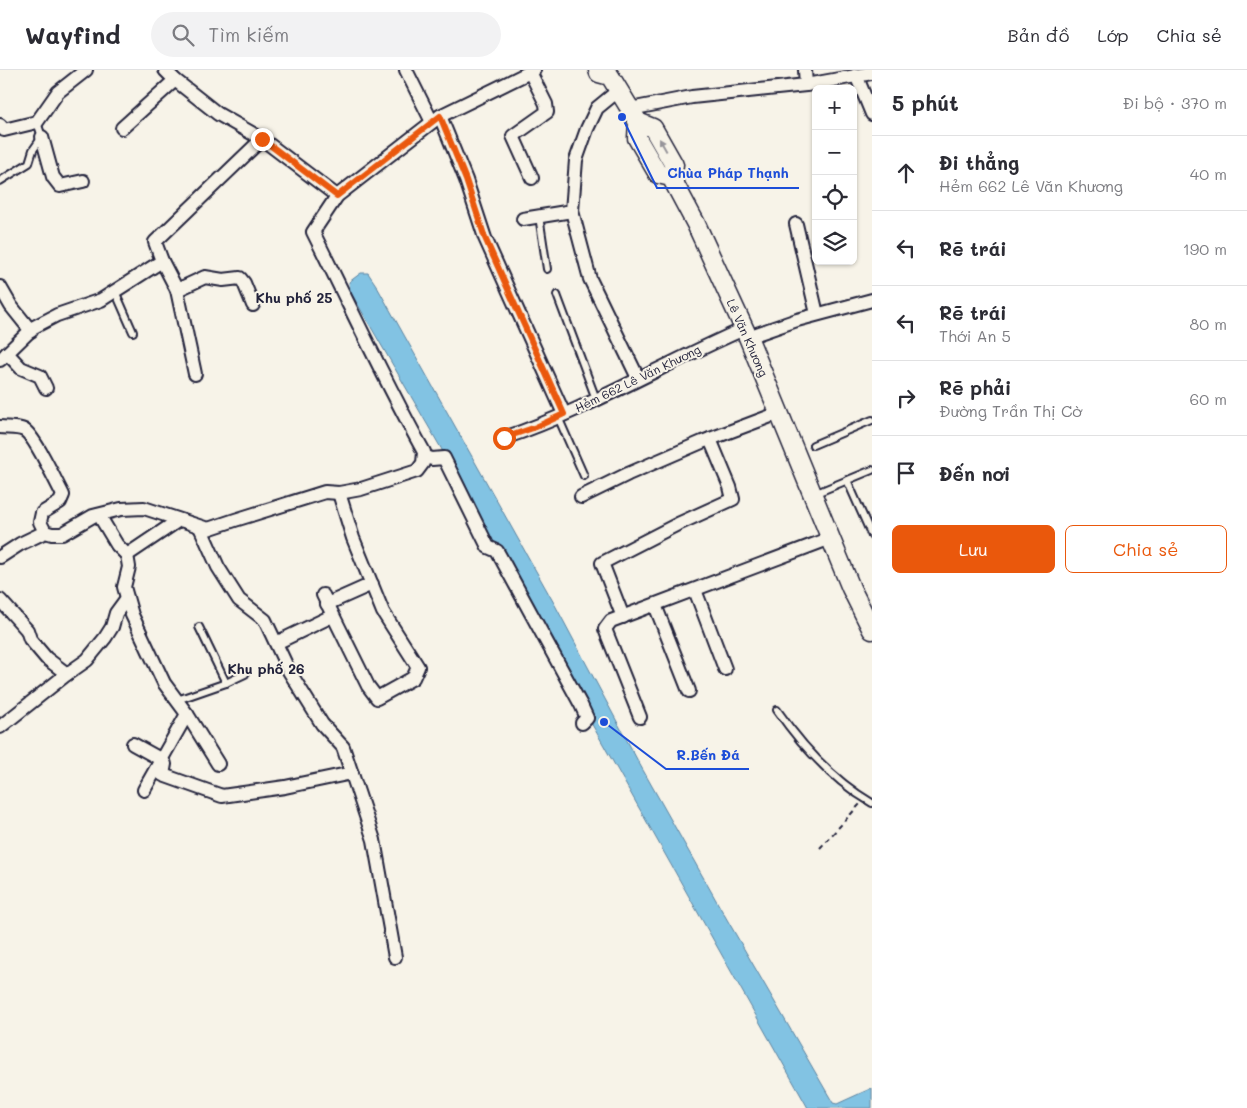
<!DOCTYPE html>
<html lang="vi">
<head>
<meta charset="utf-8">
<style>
  body { margin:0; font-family:Mali,sans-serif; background:#f2f2f3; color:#2b2b33 }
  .controls { position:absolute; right:15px; top:15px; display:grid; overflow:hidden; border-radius:8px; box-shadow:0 1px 4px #0004 }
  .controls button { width:45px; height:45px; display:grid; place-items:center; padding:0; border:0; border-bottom:1px solid #e1e1e2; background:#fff; color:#2b2b33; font:25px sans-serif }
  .stop { position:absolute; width:15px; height:15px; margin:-11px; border:4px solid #ea580c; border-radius:50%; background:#fff }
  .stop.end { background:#ea580c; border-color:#fff; box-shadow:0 1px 5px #0008 }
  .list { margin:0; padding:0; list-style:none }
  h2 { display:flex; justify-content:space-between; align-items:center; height:65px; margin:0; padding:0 20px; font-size:21px }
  h2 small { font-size:16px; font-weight:400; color:#7c7c81 }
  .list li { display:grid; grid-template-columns:32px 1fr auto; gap:15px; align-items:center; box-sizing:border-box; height:75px; padding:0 20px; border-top:1px solid #e1e1e2 }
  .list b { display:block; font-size:19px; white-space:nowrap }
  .list p { margin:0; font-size:16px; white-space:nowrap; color:#7c7c81 }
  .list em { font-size:16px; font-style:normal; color:#7c7c81 }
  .actions { display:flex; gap:10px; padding:15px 20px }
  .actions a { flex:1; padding:11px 0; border:1px solid #ea580c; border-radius:8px; text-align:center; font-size:18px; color:#ea580c }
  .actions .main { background:#ea580c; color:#fff }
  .icon { flex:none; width:28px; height:28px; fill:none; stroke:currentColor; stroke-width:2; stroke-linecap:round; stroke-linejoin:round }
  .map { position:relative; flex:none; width:872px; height:1038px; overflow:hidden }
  header { display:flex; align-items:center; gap:30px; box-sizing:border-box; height:70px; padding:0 25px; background:#fff; border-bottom:1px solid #e1e1e2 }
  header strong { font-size:24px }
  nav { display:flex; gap:28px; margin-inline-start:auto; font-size:18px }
  .search { width:350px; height:45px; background:#f2f2f3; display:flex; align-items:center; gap:12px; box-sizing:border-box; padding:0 18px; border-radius:28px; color:#7c7c81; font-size:19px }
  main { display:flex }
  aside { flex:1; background:#fff }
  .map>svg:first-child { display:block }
  .water { fill:#82c3e3; stroke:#5c83a0 }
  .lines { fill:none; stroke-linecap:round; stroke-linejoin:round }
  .service-casing { stroke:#22223b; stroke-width:10 }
  .minor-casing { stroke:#22223b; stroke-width:16 }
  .secondary-casing { stroke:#22223b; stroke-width:21 }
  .path { stroke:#22223b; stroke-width:2; stroke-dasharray:5 4; stroke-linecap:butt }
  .service { stroke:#f7f3e8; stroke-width:6 }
  .minor { stroke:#f7f3e8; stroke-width:12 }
  .secondary { stroke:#f7f3e8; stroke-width:18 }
  .oneway { fill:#97959a }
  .route { stroke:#ea580c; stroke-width:6 }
  .labels { text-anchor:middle; stroke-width:4; stroke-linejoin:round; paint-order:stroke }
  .street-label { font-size:12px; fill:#22223b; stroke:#f7f3e8 }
  .neighbourhood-label { font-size:14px; font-weight:bold; fill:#22223b; stroke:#f7f3e8 }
  .leader { fill:none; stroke:#1d4ed8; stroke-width:2 }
  .callout-dot { fill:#1d4ed8; stroke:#f7f3e8; stroke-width:2 }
  .callout-label { font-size:14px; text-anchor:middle; font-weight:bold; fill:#1d4ed8; stroke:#f7f3e8; stroke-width:4; stroke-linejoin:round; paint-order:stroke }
</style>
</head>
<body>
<header>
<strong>Wayfind</strong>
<div class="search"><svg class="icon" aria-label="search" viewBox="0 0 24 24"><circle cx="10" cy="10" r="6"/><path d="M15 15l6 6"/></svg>Tìm kiếm</div>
<nav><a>Bản đồ</a><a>Lớp</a><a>Chia sẻ</a></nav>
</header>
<main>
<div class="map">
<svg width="872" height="1038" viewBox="0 0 872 1038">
  <rect width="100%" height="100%" fill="#f7f3e8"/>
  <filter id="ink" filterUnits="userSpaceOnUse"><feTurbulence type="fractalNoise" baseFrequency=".02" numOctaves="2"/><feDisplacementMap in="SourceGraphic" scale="10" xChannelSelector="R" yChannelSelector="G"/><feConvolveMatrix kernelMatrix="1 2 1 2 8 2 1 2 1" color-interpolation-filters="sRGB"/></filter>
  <g filter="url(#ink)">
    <polygon class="water" points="361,203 368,203 376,215 555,535 639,693 721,839 833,1033 837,1034 872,1018 872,1038 808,1038 567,610 467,423 350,221 349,212"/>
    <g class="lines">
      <defs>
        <g id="service">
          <polyline points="0,111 29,93 33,80 42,67 37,52"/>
          <polyline points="539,146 547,199"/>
          <polyline points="115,221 133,262"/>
          <polyline points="557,225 596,329"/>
          <polyline points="558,347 584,406"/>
          <polyline points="813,375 872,350"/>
          <polyline points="847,410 872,466"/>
          <polyline points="814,424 872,400"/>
          <polyline points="199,557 226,613"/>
          <polyline points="177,630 226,613 245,604"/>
          <path d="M777,640C802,676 834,711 872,733"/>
        </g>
        <g id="minor">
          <polyline points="165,0 175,10 218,44 262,69 337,126"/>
          <polyline points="406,0 432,52"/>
          <polyline points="805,0 806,15"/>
          <polyline points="530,2 546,34 547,42 513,66 532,108"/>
          <polyline points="856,5 872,44"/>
          <polyline points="630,39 692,27 806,15 872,3"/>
          <polyline points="440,46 466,110 485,168 564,344"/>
          <polyline points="0,55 4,60 37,52 58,22 86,0"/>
          <polyline points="122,58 175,10"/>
          <polyline points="42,67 53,107 60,116 83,111"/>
          <polyline points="572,141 590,209 638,308"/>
          <polyline points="523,149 572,141 576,90 587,59 597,38 619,20"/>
          <polyline points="796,154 817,244"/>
          <polyline points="162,191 177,220 195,304"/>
          <polyline points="0,217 11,236 31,261"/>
          <polyline points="177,220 205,207 223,210 240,208 244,213 253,235"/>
          <polyline points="748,267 797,250 872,230"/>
          <polyline points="7,283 21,298 40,306 46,318"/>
          <polyline points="0,290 34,257 57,245 101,230 162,191 155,172 262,69"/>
          <path d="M0,357C7,358 18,357 24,360C34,365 56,412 63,425L60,432L42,443L40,452L45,462L52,464H62L93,446L121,439L144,438L208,459L235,450L325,422L339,423L361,419L417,401L423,393L424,382C384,310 350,236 313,162L337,126L440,46L534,0"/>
          <path d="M504,368C587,340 663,294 744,259"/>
          <polyline points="424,386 432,389 444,388 488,477 497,481 502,490 581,635 587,648 582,653"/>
          <polyline points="581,427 628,404 702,372 779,343"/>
          <polyline points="99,445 117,475 127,485 179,450"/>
          <polyline points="200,457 218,497 239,530 265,550 289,601 322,654 343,677 374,770 395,887"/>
          <polyline points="127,485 129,497 124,517 132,545 164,613 187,644 144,720"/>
          <polyline points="0,487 20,474 45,462"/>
          <polyline points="695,520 725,599"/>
          <polyline points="323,525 368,616 377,628 413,608 418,597 383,542 353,468 339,423"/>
          <polyline points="0,530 27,560 30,569 46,588 67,604 0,657"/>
          <polyline points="327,534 372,514"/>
          <polyline points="655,535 689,621"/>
          <polyline points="623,547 602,493 678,454 733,429 730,417 710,369"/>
          <polyline points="276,573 332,546"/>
          <polyline points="67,604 87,590 105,568 112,557 116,543 127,528"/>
          <polyline points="187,644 218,694"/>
          <polyline points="640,647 605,559 611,551 831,468"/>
          <polyline points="133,674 162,690 165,694 163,705 222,726 285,717 352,703"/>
        </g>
        <g id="secondary">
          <polyline points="598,0 599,3 610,6 638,52 637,68 658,104 671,107 696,154 748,267 851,518 872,560"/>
          <polyline points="638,52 653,58 674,95 671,107"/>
        </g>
      </defs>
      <use href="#service" class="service-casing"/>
      <use href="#minor" class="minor-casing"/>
      <use href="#secondary" class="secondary-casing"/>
      <polyline class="path" points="820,778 860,734"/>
      <use href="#service" class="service"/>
      <use href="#minor" class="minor"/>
      <use href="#secondary" class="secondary"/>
    </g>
    <defs><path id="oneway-solid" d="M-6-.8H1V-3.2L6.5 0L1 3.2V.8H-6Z" transform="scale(1.25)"/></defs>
    <use class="oneway" href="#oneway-solid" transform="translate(663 75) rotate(-119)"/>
  </g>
  <g class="lines" filter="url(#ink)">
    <polyline class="route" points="262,69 337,126 440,46 466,110 485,168 564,344 536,357 504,368"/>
  </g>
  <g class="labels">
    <g class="street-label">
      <text transform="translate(747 268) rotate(66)" y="4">Lê Văn Khương</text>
      <text transform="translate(638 309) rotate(-26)" y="4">Hẻm 662 Lê Văn Khương</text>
    </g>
    <g class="neighbourhood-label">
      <text x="294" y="233">Khu phố 25</text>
      <text x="266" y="604">Khu phố 26</text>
    </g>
  </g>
  <path class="leader" d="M622 47L657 118H799M604 652L666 699H749"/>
  <g class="callout-dot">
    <circle cx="622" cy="47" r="5"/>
    <circle cx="604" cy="652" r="5"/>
  </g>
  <g class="callout-label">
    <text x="728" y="108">Chùa Pháp Thạnh</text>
    <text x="708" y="690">R.Bến Đá</text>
  </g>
</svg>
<div class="controls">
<button>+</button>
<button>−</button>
<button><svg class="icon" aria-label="locate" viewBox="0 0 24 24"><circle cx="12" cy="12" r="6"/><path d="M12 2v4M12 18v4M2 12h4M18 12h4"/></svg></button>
<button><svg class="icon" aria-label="layers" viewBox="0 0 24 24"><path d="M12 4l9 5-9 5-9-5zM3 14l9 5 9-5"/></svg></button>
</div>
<div class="stop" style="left:504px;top:368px"></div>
<div class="stop end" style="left:262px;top:69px"></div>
</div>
<aside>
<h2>5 phút<small>Đi bộ · 370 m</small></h2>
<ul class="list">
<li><svg class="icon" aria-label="ahead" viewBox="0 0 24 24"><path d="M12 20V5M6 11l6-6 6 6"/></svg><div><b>Đi thẳng</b><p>Hẻm 662 Lê Văn Khương</p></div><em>40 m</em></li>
<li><svg class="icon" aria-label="left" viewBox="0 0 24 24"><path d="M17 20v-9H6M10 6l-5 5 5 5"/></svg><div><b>Rẽ trái</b></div><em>190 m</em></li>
<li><svg class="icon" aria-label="left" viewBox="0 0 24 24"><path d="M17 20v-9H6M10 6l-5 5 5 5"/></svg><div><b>Rẽ trái</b><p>Thới An 5</p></div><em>80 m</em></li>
<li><svg class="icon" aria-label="right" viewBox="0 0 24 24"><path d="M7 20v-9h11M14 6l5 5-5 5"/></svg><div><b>Rẽ phải</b><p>Đường Trần Thị Cờ</p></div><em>60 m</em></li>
<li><svg class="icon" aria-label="arrive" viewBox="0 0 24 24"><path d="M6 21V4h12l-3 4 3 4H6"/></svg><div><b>Đến nơi</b></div></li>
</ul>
<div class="actions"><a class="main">Lưu</a><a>Chia sẻ</a></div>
</aside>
</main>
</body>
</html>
